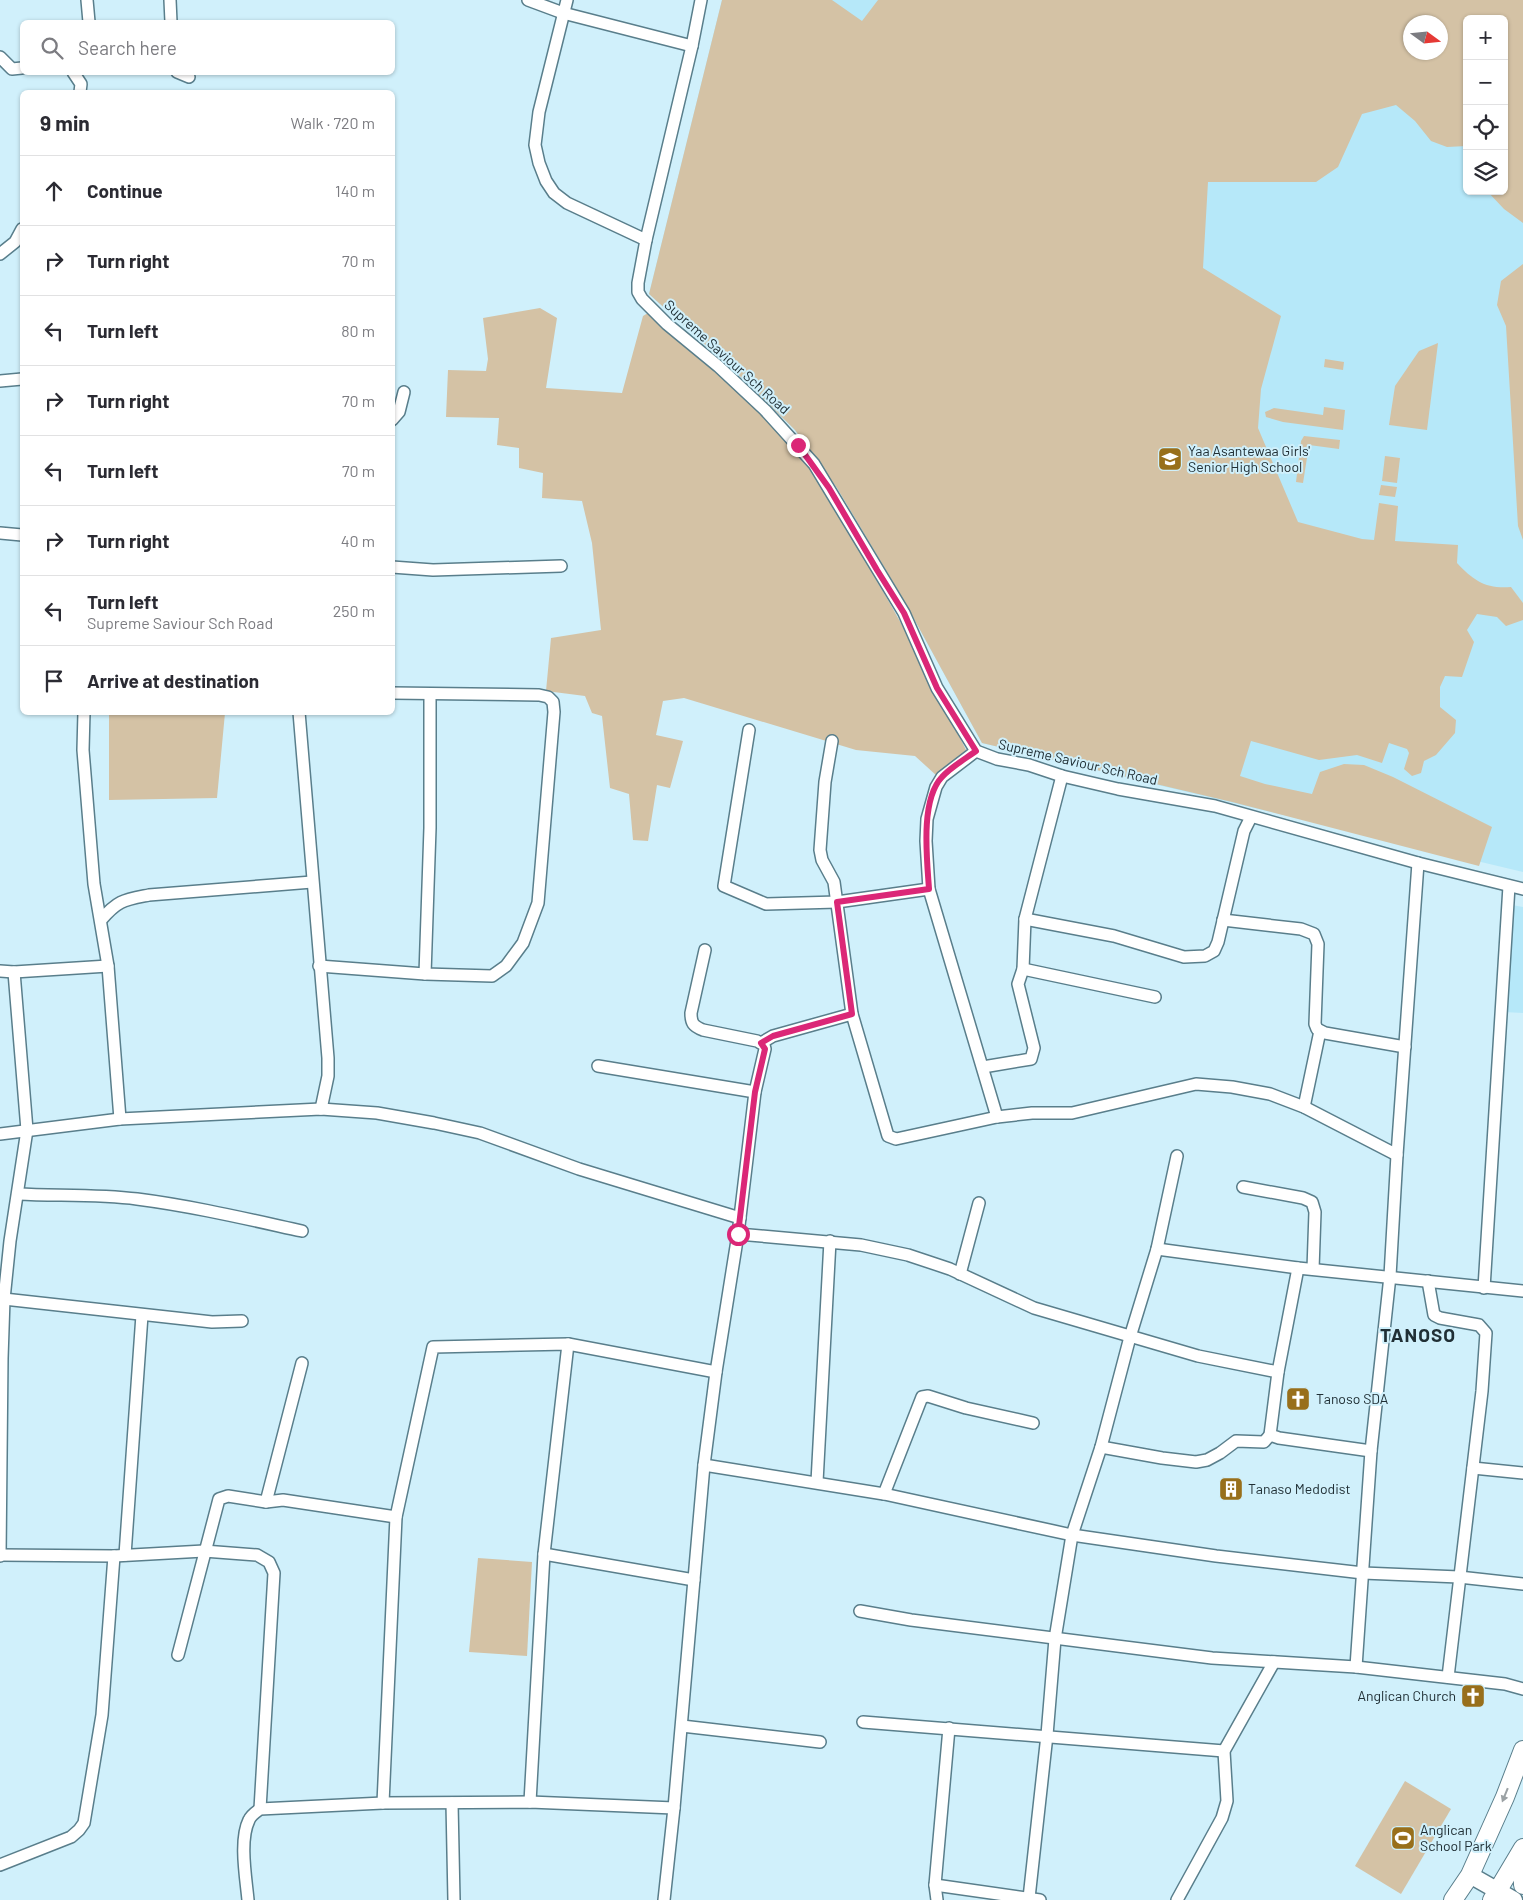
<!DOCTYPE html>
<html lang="en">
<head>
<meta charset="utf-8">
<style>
  body { margin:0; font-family:Barlow,sans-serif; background:#f2f2f3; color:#2b2b33 }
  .controls { position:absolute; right:15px; top:15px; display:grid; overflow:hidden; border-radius:8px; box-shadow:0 1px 4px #0004 }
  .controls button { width:45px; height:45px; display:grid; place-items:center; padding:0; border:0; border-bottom:1px solid #e1e1e2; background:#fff; color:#2b2b33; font:25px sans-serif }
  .compass { position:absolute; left:1403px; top:15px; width:45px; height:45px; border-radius:50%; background:#fff; box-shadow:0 1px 4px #0004; rotate:105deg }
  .stop { position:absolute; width:15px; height:15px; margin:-11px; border:4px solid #db2777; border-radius:50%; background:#fff }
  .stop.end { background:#db2777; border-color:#fff; box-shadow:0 1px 5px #0008 }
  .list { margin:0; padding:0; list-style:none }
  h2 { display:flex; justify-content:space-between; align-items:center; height:65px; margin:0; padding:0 20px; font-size:21px }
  h2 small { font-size:16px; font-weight:400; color:#7c7c81 }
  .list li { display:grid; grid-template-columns:32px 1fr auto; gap:15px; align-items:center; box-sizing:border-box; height:70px; padding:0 20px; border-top:1px solid #e1e1e2 }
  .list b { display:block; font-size:19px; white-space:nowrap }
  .list p { margin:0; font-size:16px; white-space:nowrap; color:#7c7c81 }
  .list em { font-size:16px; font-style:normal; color:#7c7c81 }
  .icon { flex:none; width:28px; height:28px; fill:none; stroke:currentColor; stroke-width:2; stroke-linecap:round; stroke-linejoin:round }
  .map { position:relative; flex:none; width:1523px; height:1900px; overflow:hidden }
  .search { position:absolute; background:#fff; box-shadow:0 1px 4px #0004; left:20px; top:20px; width:375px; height:55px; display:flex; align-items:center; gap:12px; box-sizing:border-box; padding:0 18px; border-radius:8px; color:#7c7c81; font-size:19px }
  .panel { position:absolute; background:#fff; box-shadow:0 1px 4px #0004; left:20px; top:90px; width:375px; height:625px; border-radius:8px }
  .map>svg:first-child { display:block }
  .built { fill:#b6e8f9; fill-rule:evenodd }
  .green { fill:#d4c2a5; fill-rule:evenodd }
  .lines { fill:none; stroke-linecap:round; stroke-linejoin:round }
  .street-casing { stroke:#597e8b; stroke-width:14 }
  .secondary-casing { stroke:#597e8b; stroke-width:19 }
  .primary-casing { stroke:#597e8b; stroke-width:20 }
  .street { stroke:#fff; stroke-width:11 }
  .secondary { stroke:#fff; stroke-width:16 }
  .primary { stroke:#fff; stroke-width:18 }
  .oneway { fill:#9ba1a4 }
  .route { stroke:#db2777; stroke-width:6 }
  .labels { text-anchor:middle; stroke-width:4; stroke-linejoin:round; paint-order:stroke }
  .street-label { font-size:14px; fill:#202f35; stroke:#d0f0fb }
  .poi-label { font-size:14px; fill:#202f35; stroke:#d0f0fb; text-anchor:start }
  .district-label { font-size:19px; font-weight:bold; letter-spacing:1px; fill:#202f35; stroke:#d0f0fb }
</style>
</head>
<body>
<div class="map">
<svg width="1523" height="1900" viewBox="0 0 1523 1900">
  <rect width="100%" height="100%" fill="#d0f0fb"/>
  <g class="built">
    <path d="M722,0H1523V872L982,743L902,597L837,488L795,430L742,378L649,294ZM1467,19H1504V191H1467ZM1410,22H1440V52H1410Z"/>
    <polygon points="1512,905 1523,907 1523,1013 1504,1012"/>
  </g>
  <g class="green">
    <path d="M722,0H832L862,21L878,0H1523V223L1504,209L1487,191H1504V19H1467V146L1447,147L1431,141L1415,121L1396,105L1362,114L1338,167L1316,182H1208L1203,268L1281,316L1261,389L1258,428L1298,522L1362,539L1374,540L1379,503L1398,506L1395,541L1458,545L1457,563C1474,581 1486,589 1511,587L1523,603V620L1506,626L1497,617L1477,614L1467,630L1474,642L1462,677L1445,676L1440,687V707L1456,720L1455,733L1436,755L1424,761L1421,773L1412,776L1404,769L1409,753L1407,749L1389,743L1382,763L1357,755L1319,760L1251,741L1240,776L1265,784L1312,794L1320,772L1344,764L1364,765L1393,777L1492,827L1479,866L1232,802L982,743L902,597L837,488L795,430L742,378L649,294ZM1410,22H1440V52H1410Z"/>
    <polygon points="1523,264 1523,540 1518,526 1506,326 1497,305 1501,281"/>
    <polygon points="540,308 557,318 546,388 622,393 643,316 648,313 715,369 781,433 810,466 888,600 922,661 966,750 937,776 915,756 856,750 684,698 663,701 656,735 683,741 670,788 657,785 648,841 633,840 629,794 610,788 602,716 592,713 585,696 546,691 551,638 601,630 592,543 582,501 542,498 543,473 519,468 519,448 497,445 499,418 446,417 448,370 486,371 488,359 483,318"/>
    <polygon points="1438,343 1427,430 1389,425 1395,386 1419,351"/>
    <polygon points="1325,359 1344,362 1343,370 1324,367"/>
    <polygon points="1324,407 1345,410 1343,430 1283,422 1266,417 1265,412 1274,408 1323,415"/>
    <polygon points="1304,436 1340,440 1339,449 1309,445 1303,483 1296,482 1301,441"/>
    <polygon points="1385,456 1400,458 1397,483 1382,481"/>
    <polygon points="1381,485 1397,487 1395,497 1379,495"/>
    <polygon points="109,713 225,713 217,798 109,800"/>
    <polygon points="478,1558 532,1562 527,1656 469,1652"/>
    <polygon points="1405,1781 1451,1809 1401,1894 1355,1866"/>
  </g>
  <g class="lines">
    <defs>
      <g id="street">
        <polyline points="87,0 89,22"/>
        <polyline points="170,0 171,22"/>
        <polyline points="528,0 563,13 692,46"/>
        <polyline points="567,0 539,112 535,145 539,163 546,181 554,193 567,203 646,240"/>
        <polyline points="701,0 692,46 646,240 638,283 638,292 642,299 667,324 718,366 765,410 814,464 904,613 937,688 976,751 997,759 1029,765 1062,776 1118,789 1215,806 1418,863 1523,889"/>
        <polyline points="0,57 12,69 22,68"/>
        <polyline points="73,72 81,84 80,92"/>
        <polyline points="177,72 189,77"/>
        <polyline points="0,254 15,242 22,229"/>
        <polyline points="0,381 22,379"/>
        <polyline points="392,420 399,412 404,392"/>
        <polyline points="0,533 22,535"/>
        <polyline points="392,567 433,570 561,566"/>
        <polyline points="84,712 83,750 94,884 108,966 120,1119"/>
        <polyline points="299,712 328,1058 328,1076 321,1109"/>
        <polyline points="749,730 724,886 766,904 837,902 929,889"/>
        <polyline points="832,741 825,782 820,850 822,860 834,882 852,1014 888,1136 896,1139 997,1117 1032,1113 1072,1113 1196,1084 1232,1087 1270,1094 1304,1107 1397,1155"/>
        <polyline points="976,751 942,777 936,787 927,819 926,841 929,889 997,1117"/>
        <polyline points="1025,919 1114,936 1184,957 1205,956 1214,951 1218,942 1244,831 1251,817"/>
        <path d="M101,920C118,900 124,900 149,895L312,882"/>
        <polyline points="1223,920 1301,929 1314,934 1318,944 1315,1024 1317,1029 1325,1033 1405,1047"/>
        <polyline points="319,966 425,974 492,976 506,966 523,943 538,903 554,712 553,702 548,697 539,695 392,693"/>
        <polyline points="1023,969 1155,997"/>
        <polyline points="0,971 14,972 108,966"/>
        <polyline points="425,974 430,828 430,694"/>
        <polyline points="761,1043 773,1036 852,1014"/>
        <polyline points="598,1066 755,1092"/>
        <polyline points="983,1067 1031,1059 1034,1048 1018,984 1023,969 1025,919 1062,776"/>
        <polyline points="1304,1107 1320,1031"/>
        <polyline points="0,1134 120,1119 321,1109 377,1113 434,1123 480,1133 579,1169 740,1218"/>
        <polyline points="1243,1187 1303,1198 1312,1202 1315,1212 1313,1269"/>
        <path d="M18,1194C57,1196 98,1194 137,1199C192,1206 247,1219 302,1231"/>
        <polyline points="738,1234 861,1245 908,1255 950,1269 1034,1308 1198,1356 1278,1372"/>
        <polyline points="1157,1249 1298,1268 1523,1291"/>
        <polyline points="1298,1268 1278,1372 1270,1435 1279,1438 1371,1451"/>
        <polyline points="960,1274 979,1203"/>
        <polyline points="1428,1281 1434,1315 1440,1318 1479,1325 1486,1333 1482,1391 1448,1677"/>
        <polyline points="1484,1288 1509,886"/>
        <polyline points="4,1299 212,1322 242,1321"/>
        <polyline points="1101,1447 1162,1458 1196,1462 1207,1460 1220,1453 1236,1441 1264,1442 1270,1435"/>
        <polyline points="704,1465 884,1494 1072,1535 1216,1556 1363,1573 1459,1577 1523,1584"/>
        <polyline points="1473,1468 1523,1473"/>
        <polyline points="817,1482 830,1241"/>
        <polyline points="884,1494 922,1397 928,1396 966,1408 1033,1423"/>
        <polyline points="266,1502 302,1363"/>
        <polyline points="544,1554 694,1580"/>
        <polyline points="0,1555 114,1556 204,1551 257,1555 269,1562 274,1573 260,1809"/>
        <polyline points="125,1555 142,1315"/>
        <polyline points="0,1556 2,1358 4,1299 10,1241 27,1130 14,972"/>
        <polyline points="860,1611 911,1620 1212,1658 1356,1667 1505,1684 1523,1689"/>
        <polyline points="178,1655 219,1499 228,1496 266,1502 283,1500 396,1517"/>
        <polyline points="1356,1667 1371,1451 1390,1276 1397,1155 1418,863"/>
        <polyline points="863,1722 1224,1751"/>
        <polyline points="682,1726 820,1742"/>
        <polyline points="530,1802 544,1554 568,1344"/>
        <polyline points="383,1803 396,1517 433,1347 568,1344 716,1372"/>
        <polyline points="452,1803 454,1900"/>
        <polyline points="0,1865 71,1837 79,1830 84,1823 102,1715 114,1556"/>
        <polyline points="935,1885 1040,1900"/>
        <polyline points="1029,1898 1047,1735 1055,1639 1072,1535 1101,1447 1130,1337 1157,1249 1177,1156"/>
        <path d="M248,1900C246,1878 239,1840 249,1820C251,1815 256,1812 260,1809L383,1803L530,1802L674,1808"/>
        <path d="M664,1900L674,1808L704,1465L716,1372L738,1234L755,1092L765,1049L764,1045L757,1041L703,1030C693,1026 691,1023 691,1013L705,950"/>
        <polyline points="937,1900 935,1885 949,1728"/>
        <polyline points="1177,1900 1222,1818 1227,1801 1224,1751 1274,1662"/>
      </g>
      <polyline id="secondary" points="1470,1875 1514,1900"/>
      <g id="primary">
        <polyline points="1522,1851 1523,1885"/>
        <polyline points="1453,1900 1470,1875 1505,1797 1523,1750"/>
        <polyline points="1492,1900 1523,1848"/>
      </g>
    </defs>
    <use href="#street" class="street-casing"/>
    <use href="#secondary" class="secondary-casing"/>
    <use href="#primary" class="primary-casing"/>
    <use href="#street" class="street"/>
    <use href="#secondary" class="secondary"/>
    <use href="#primary" class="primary"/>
  </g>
  <defs><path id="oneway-solid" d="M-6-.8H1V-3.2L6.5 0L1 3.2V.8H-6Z" transform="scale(1.25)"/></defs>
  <use class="oneway" href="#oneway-solid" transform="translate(1505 1795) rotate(112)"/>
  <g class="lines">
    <path class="route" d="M738,1234L755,1092L765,1049L761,1043L773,1036L852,1014L837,902L929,889C927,859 920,800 942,777C951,767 965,759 976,751L937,688L904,613L877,570L829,488L798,445"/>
  </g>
  <defs>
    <symbol id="school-square" viewBox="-11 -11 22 22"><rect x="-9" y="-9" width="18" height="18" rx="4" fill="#986f1b" stroke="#d0f0fb"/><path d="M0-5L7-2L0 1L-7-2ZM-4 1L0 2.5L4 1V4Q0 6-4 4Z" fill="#fff"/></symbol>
    <symbol id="church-square" viewBox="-11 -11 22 22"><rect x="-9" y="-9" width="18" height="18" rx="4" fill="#986f1b" stroke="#d0f0fb"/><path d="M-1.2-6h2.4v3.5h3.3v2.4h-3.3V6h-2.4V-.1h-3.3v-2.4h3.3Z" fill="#fff"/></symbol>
    <symbol id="building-square" viewBox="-11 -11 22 22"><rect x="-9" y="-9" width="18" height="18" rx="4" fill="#986f1b" stroke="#d0f0fb"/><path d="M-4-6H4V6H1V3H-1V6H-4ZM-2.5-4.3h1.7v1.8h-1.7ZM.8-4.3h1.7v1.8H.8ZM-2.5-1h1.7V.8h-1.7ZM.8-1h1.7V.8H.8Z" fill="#fff"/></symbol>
    <symbol id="stadium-square" viewBox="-11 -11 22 22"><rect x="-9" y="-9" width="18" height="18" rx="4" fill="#986f1b" stroke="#d0f0fb"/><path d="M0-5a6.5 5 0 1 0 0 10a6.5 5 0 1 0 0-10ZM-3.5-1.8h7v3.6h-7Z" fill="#fff"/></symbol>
  </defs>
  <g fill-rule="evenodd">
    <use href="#school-square" x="1156" y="445" width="28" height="28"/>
    <use href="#church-square" x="1284" y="1385" width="28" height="28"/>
    <use href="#building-square" x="1217" y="1475" width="28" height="28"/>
    <use href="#church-square" x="1459" y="1682" width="28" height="28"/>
    <use href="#stadium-square" x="1389" y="1824" width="28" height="28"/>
  </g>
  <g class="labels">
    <g class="street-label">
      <text transform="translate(727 357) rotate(42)" y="5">Supreme Saviour Sch Road</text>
      <text transform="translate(1078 762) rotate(13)" y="5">Supreme Saviour Sch Road</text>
    </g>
    <g class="poi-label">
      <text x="1188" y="456">Yaa Asantewaa Girls'<tspan x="1188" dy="16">Senior High School</tspan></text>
      <text x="1316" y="1404">Tanoso SDA</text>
      <text x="1248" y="1494">Tanaso Medodist</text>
      <text x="1456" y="1701" text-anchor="end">Anglican Church</text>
      <text x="1420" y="1835">Anglican<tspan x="1420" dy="16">School Park</tspan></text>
    </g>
    <g class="district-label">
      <text x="1418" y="1342">TANOSO</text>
    </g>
  </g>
</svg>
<div class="controls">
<button>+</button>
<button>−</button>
<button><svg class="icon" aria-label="locate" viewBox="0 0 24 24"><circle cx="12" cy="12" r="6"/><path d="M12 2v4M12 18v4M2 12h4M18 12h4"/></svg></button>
<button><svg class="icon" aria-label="layers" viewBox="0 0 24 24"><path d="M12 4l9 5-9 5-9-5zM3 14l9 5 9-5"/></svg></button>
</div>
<svg class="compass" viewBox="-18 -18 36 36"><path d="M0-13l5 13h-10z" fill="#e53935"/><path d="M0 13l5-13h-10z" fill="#7c7c81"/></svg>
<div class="stop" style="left:738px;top:1234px"></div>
<div class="stop end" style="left:798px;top:445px"></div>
<div class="search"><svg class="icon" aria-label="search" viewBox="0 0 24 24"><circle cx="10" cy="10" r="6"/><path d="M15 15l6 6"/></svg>Search here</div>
<section class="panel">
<h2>9 min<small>Walk · 720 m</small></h2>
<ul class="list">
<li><svg class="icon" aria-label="ahead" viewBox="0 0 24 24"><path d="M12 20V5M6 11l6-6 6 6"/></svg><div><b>Continue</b></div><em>140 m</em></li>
<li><svg class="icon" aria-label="right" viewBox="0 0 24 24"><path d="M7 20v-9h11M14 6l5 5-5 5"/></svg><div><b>Turn right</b></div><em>70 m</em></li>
<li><svg class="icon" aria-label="left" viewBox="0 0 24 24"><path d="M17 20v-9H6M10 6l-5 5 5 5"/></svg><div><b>Turn left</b></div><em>80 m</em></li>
<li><svg class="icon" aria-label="right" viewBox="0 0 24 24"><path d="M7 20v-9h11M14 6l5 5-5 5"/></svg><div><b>Turn right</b></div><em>70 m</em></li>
<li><svg class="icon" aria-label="left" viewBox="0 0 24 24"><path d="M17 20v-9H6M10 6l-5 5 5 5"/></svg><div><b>Turn left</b></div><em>70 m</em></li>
<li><svg class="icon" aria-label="right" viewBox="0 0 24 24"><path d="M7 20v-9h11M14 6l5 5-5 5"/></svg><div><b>Turn right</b></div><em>40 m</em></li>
<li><svg class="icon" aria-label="left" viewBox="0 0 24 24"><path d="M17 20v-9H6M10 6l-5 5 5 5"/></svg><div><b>Turn left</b><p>Supreme Saviour Sch Road</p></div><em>250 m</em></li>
<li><svg class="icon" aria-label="arrive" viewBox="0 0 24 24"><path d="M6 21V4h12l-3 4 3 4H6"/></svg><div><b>Arrive at destination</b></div></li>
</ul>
</section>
</div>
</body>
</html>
